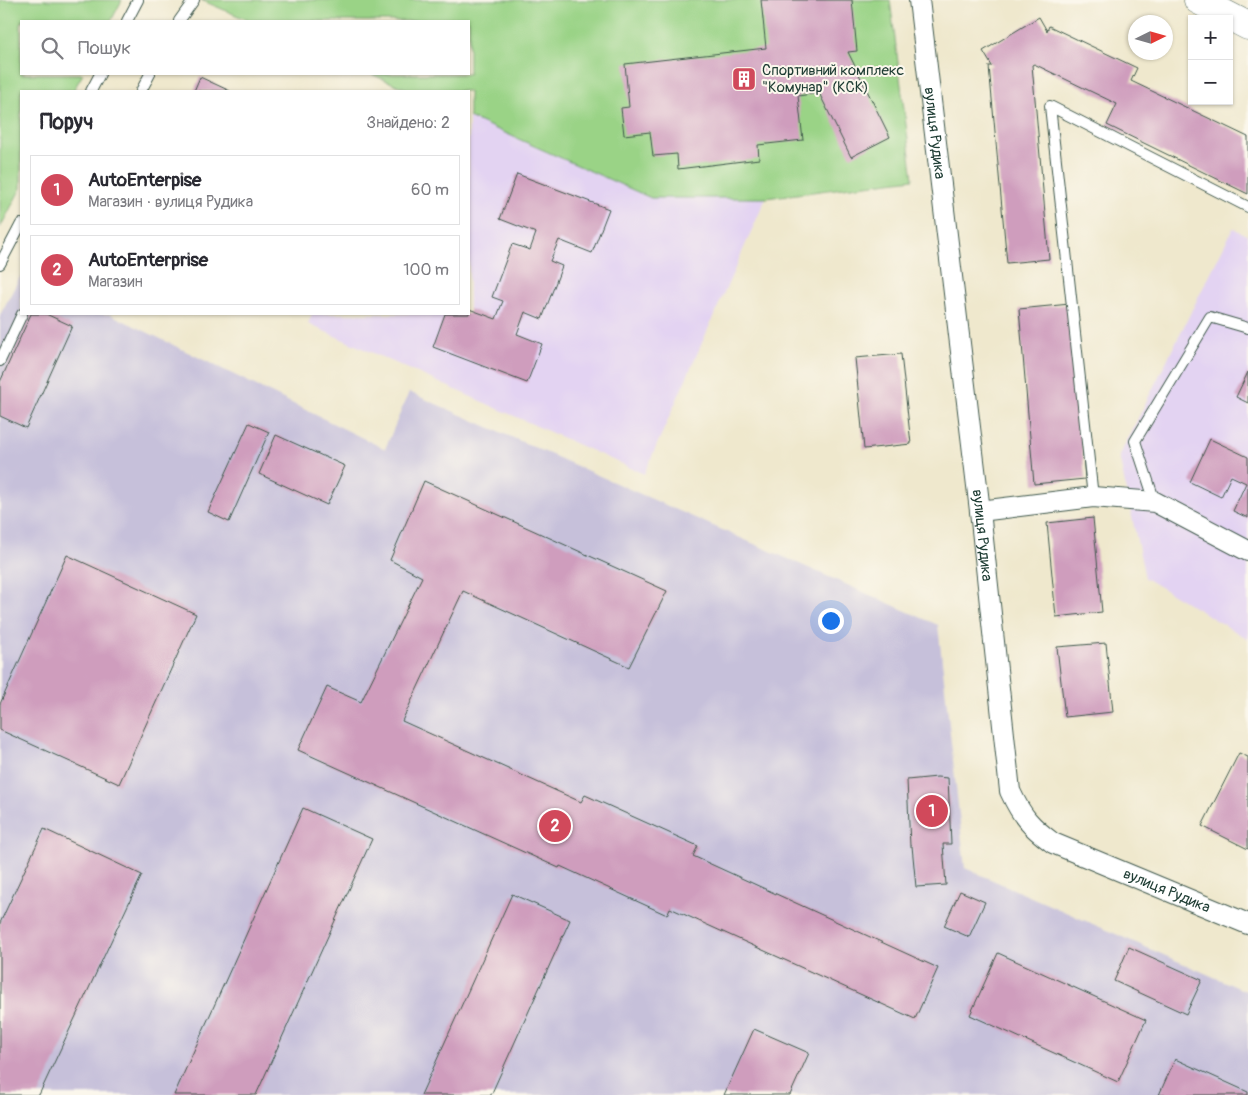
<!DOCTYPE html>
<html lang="uk">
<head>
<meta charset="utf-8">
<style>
  body { margin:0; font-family:Pangolin,sans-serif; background:#f2f2f3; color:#2b2b33 }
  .controls { position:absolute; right:15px; top:15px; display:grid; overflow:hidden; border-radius:0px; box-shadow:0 1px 4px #0004 }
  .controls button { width:45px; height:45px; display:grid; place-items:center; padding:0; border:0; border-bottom:1px solid #e1e1e2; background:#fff; color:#2b2b33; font:25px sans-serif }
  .compass { position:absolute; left:1128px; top:15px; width:45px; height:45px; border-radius:50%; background:#fff; box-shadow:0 1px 4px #0004; rotate:85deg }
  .you { position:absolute; left:830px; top:620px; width:18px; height:18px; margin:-12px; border:4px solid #fff; border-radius:50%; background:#1a73e8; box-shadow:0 0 0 8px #1a73e833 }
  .badge { display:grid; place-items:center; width:32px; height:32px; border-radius:50%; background:#d1495b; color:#fff; font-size:16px; font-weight:700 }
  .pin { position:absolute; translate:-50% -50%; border:2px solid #fff; box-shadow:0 1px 5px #0006 }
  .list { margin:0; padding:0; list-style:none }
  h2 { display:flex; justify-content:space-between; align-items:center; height:65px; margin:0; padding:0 20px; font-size:21px }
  h2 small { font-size:16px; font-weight:400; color:#7c7c81 }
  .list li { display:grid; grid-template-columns:32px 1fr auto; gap:15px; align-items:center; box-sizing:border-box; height:70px; margin:0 10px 10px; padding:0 10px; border:1px solid #e1e1e2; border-radius:0px }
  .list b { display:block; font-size:19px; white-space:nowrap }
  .list p { margin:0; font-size:16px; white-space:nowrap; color:#7c7c81 }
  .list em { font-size:16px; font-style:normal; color:#7c7c81 }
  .icon { flex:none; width:28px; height:28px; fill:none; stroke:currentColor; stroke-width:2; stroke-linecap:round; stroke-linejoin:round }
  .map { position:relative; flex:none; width:1248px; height:1095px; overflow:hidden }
  .search { position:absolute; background:#fff; box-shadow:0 1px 4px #0004; left:20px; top:20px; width:450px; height:55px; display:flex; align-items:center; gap:12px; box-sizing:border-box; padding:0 18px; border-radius:0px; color:#7c7c81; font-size:19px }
  .panel { position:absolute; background:#fff; box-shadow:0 1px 4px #0004; left:20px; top:90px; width:450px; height:225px; border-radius:0px }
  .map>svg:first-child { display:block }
  .built { fill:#e3d3f2 }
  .industrial { fill:#c6c0da }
  .green { fill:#9ad386; stroke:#5c885d }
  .building { fill:#cf9dbd }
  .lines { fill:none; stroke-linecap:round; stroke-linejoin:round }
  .lane-casing { stroke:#3e574b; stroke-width:12 }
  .street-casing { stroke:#3e574b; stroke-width:22 }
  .secondary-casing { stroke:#3e574b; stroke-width:29 }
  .lane { stroke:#fff; stroke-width:10 }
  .street { stroke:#fff; stroke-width:20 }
  .secondary { stroke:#fff; stroke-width:28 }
  .labels { text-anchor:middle; stroke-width:4; stroke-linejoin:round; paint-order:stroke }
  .poi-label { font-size:15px; fill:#1f3d34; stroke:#fbf7ec; text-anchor:start }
  .street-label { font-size:15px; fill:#1f3d34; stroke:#fbf7ec }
</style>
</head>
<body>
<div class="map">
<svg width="1248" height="1095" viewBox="0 0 1248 1095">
  <rect width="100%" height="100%" fill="#fbf7ec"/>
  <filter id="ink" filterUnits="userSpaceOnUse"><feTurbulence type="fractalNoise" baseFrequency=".02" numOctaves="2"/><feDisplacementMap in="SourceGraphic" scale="10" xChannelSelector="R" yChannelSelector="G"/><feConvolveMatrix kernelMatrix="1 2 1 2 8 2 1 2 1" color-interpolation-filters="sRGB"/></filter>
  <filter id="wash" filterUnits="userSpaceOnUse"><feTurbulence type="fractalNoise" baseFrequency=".0096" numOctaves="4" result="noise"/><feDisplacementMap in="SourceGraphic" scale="20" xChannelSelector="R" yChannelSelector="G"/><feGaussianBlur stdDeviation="1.12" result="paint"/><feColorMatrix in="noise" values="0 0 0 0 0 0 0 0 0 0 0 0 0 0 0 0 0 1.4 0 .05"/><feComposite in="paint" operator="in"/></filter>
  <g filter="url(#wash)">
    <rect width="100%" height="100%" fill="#efe8cd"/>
    <g class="built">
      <polygon points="469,117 651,198 766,198 644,474 308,324 312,314 469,314"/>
      <polygon points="1233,228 1248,236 1248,639 1145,578 1119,456"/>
    </g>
    <polygon class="industrial" points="21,275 21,314 110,314 385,449 409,392 938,625 965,868 1248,992 1248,1095 0,1095 0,315"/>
    <g class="green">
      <polygon points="0,0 122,0 111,21 21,21 21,74 83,74 73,91 21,91 21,188 0,228"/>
      <polygon points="201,0 890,0 913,179 766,198 651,198 469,117 469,91 411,91 371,74 469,74 469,21 250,21"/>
    </g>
    <g id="blocks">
      <g class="building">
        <polygon points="761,0 852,0 857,51 848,52 890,137 851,157 819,93 798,96 803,140 758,145 759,159 678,169 677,154 653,156 650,132 624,135 621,108 629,107 625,64 766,48"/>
        <polygon points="1039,17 1047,31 1049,26 1137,68 1131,81 1248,137 1248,194 1107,125 1117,104 1034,64 1032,65 1049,259 1007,263 989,66 992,66 983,51"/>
        <polygon points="200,77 230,91 194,91"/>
        <polygon points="517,174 609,209 592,253 559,240 550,261 562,266 542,319 525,312 517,334 542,344 527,383 433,347 445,314 469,314 469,309 496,319 503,301 492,297 512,244 530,250 536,233 500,219"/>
        <polygon points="1070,304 1085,479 1034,484 1019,309"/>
        <polygon points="31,314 46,314 72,326 26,428 0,416 0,382"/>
        <polygon points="901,354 911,444 864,449 855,358"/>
        <polygon points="1248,372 1248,403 1236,397"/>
        <polygon points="249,423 269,432 229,522 208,512"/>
        <polygon points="276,435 345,466 327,505 259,474"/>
        <polygon points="1210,439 1248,457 1248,518 1233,511 1246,483 1231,476 1221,497 1190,482"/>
        <polygon points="424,481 667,591 629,667 463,591 402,721 581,802 585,795 698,846 693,856 938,968 915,1019 670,908 667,915 560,866 559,868 298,750 327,687 361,702 422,577 390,560"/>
        <polygon points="1093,518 1102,612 1056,617 1047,523"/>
        <polygon points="67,555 196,614 119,784 0,730 0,704"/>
        <polygon points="1106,643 1113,712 1065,717 1057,647"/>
        <polygon points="1239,753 1248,757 1248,849 1202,826"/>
        <polygon points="937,777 948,778 951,844 943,844 946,885 916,887 912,846 910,846 907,780"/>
        <polygon points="303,808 372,839 256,1095 174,1095"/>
        <polygon points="44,829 142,875 39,1095 0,1095 0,923"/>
        <polygon points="960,891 985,902 969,937 944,926"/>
        <polygon points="512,894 570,920 491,1095 421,1095"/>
        <polygon points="1129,947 1202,980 1186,1014 1114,981"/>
        <polygon points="998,953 1146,1020 1118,1082 970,1015"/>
        <polygon points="754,1029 809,1053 790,1095 724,1095"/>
        <polygon points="1175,1059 1248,1092 1248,1095 1159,1095"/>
      </g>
    </g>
  </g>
  <g filter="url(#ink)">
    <use href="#blocks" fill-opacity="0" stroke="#3e574b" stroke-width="1"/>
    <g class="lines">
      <defs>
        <g id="lane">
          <polyline points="127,21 138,0"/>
          <polyline points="179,21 194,0"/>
          <polyline points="91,91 100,74"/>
          <polyline points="141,91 150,74"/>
          <polyline points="0,264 21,224"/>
          <polyline points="0,361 22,314"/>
          <polyline points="1093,497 1050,106 1248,207"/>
          <polyline points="1155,502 1135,441 1210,317 1248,328"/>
        </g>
        <g id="street">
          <path id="s1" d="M919,0L980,511L1010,791C1022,817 1030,826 1053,843L1248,924"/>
          <polyline points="980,511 1093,497 1155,502 1248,551"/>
        </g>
        <polyline id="secondary" points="1198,0 1248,26"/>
      </defs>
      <use href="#lane" class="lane-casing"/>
      <use href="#street" class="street-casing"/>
      <use href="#secondary" class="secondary-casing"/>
      <use href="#lane" class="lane"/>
      <use href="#street" class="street"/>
      <use href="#secondary" class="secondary"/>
    </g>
  </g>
  <defs>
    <symbol id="building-square" viewBox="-11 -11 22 22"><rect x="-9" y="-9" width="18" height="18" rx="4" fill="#d1495b" stroke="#fbf7ec"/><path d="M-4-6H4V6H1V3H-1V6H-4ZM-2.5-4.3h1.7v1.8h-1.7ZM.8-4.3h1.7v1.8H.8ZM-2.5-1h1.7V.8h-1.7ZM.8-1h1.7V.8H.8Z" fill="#fff"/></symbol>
  </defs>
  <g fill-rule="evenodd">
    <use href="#building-square" x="730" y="65" width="28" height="28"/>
  </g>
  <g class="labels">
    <g class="poi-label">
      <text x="762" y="75">Спортивний комплекс<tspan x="762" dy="17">"Комунар" (КСК)</tspan></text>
    </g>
    <g class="street-label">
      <text dy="5" stroke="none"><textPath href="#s1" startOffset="134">вулиця Рудика</textPath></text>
      <text dy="5" stroke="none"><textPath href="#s1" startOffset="539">вулиця Рудика</textPath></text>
      <text dy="5" stroke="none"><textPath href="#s1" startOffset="988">вулиця Рудика</textPath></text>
    </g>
  </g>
</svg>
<div class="controls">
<button>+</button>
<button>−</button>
</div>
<svg class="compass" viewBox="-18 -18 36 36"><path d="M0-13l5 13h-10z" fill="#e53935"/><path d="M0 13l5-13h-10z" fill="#7c7c81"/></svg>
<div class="you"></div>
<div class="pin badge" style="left:932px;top:811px">1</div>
<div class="pin badge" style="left:555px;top:826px">2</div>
<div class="search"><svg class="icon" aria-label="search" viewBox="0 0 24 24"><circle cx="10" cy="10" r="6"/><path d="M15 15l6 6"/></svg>Пошук</div>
<section class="panel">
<h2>Поруч<small>Знайдено: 2</small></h2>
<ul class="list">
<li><span class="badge">1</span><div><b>AutoEnterpise</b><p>Магазин · вулиця Рудика</p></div><em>60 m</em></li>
<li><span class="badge">2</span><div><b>AutoEnterprise</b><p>Магазин</p></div><em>100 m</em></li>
</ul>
</section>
</div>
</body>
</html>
